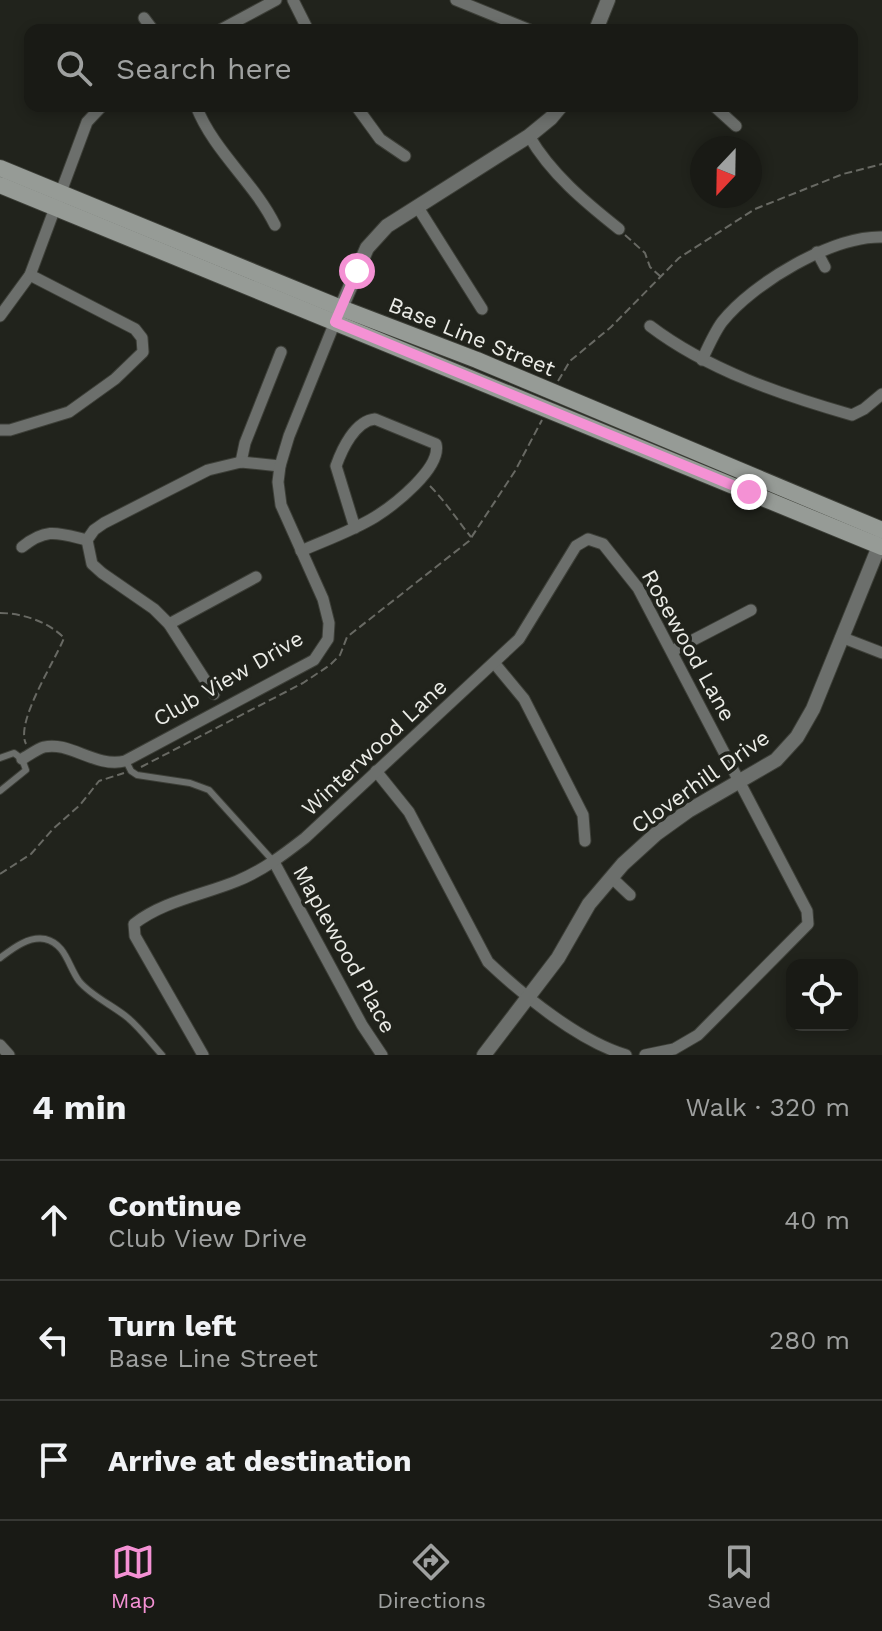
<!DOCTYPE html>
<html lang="en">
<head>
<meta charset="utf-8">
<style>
  body { margin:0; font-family:"Work Sans",sans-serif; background:#262722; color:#f1f3f6 }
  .controls { position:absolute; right:24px; bottom:24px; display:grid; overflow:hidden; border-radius:16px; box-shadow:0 4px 12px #0003 }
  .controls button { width:72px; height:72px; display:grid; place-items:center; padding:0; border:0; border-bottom:2px solid #373834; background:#191a15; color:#f1f3f6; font:40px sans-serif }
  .compass { position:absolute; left:690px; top:136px; width:72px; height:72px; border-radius:50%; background:#191a15; box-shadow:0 4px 12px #0003; rotate:202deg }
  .stop { position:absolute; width:24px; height:24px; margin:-18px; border:6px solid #f491d4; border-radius:50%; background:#fff }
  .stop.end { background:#f491d4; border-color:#fff; box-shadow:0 2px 8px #0008 }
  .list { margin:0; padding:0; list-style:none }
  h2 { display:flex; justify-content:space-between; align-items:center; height:104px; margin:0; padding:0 32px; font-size:34px }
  h2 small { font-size:26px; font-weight:400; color:#9fa1a0 }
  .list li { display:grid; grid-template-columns:52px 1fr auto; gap:24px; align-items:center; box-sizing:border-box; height:120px; padding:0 32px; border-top:2px solid #373834 }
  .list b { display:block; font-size:30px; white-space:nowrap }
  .list p { margin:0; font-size:26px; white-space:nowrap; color:#9fa1a0 }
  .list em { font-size:26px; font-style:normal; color:#9fa1a0 }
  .icon { flex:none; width:44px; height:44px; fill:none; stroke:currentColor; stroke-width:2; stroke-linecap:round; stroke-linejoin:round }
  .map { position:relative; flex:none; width:882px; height:1055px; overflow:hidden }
  .search { position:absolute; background:#191a15; box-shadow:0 4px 12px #0003; left:24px; right:24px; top:24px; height:88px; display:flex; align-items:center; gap:20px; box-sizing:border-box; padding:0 28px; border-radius:16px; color:#9fa1a0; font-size:30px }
  .sheet { height:464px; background:#191a15 }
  nav { display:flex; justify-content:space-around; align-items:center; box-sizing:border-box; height:112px; border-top:2px solid #373834; background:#191a15; font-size:22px; color:#9fa1a0 }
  nav a { display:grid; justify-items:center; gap:4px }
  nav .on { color:#f491d4 }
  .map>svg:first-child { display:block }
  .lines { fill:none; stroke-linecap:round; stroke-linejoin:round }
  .service-casing { stroke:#3d3f38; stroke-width:8 }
  .minor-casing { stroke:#3d3f38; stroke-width:13 }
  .tertiary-casing { stroke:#3d3f38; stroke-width:16 }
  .secondary-casing { stroke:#3d3f38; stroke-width:18 }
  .path { stroke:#686963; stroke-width:2; stroke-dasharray:8 4; stroke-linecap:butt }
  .service { stroke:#6c6f6c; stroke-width:6 }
  .minor { stroke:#6c6f6c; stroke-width:11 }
  .tertiary { stroke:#6c6f6c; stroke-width:14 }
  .secondary { stroke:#969b96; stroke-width:16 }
  .route { stroke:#f491d4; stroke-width:10 }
  .labels { text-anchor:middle; stroke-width:7; stroke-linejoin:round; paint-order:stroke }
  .street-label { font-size:22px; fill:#ebece7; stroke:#21231c }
</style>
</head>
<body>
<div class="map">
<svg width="882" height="1055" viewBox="0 0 882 1055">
  <rect width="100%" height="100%" fill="#21231c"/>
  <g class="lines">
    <defs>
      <g id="service">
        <polyline points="0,758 14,753 22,759 26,770 0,791"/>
        <polyline points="126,761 131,771 137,775 190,783 209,790 274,862"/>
        <path d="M0,958C12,949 28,936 45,939C66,944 68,966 79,981C91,996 114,1006 128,1018C141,1029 151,1043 162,1055"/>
      </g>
      <g id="minor">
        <polyline points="293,0 308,30"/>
        <polyline points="456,0 530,30"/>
        <polyline points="144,18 153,30"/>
        <polyline points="220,30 276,0"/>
        <path d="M196,106C214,152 254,182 275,225"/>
        <polyline points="356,106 380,139 405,156"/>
        <polyline points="714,106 736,126"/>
        <path d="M529,136C551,174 585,202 619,229"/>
        <polyline points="417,206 482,309"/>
        <polyline points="817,252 825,267"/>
        <polyline points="0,316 30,275 87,122 102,106"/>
        <path d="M650,326C708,370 782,395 852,415L864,409L882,394"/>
        <path d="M702,360C708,347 714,333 722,322C753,283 832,236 882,237"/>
        <polyline points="0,430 10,430 69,412 115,379 143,352 142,338 135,329 30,275"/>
        <polyline points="241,462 245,443 281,352"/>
        <path d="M22,547C47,527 58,533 87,540"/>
        <path d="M301,551C326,540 352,531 375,517C394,505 442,468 436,444L375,419C355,421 342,449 336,466L355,528"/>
        <polyline points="169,624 256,577"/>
        <polyline points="841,637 882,653"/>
        <polyline points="672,651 751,610"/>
        <polyline points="495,664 524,699 583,815 585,841"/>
        <polyline points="214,694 169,624 154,609 102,573 92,564 87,540 94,530 104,523 208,470 241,462 280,466"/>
        <path d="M22,759C28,756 37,749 44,747C70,741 95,768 125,761L314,660L328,639L329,623L323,599L281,505L278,482L280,466L289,436L335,322"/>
        <path d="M376,771L409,812L488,962C524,996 579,1041 626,1055"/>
        <polyline points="274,862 362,1025 382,1055"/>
        <polyline points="612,878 630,895"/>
        <polyline points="0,1045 9,1055"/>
        <path d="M203,1055L135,936L134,924C163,901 203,895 237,881C262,871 283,855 305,838L519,639L576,546L588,539L603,544L638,588L807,911L808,924L698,1035L674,1049L645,1055"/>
      </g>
      <g id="tertiary">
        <polyline points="596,30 608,0"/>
        <polyline points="338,315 367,248 387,226 529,136 551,118 561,106"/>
        <polyline points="484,1055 558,958 589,904 623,864 656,834 688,811 776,760 797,737 813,709 882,539"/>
      </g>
      <g id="secondary">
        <polyline points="0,168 341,308 477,360 882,530"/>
        <polyline points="0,185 882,547"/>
      </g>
    </defs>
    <use href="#service" class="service-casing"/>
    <use href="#minor" class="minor-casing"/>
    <use href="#tertiary" class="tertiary-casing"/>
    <use href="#secondary" class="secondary-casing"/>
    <g class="path">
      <polyline points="625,235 645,253 650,267 661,277"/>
      <polyline points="558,381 570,361 611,327 679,258 755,209 843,174 882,164"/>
      <path d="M430,486C446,502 457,520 471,537"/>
      <path d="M0,613C22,613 49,622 64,638C54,663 15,722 26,744"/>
      <polyline points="141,767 303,683 330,665 340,655 347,637 469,541 515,471 542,420"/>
      <polyline points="0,874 31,854 53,829 80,805 99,781 124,773"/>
    </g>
    <use href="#service" class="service"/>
    <use href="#minor" class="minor"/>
    <use href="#tertiary" class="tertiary"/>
    <use href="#secondary" class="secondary"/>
  </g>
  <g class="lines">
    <polyline class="route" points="357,271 335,322 749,492"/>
  </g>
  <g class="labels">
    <g class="street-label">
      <text transform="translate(472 336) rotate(22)" y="8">Base Line Street</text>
      <text transform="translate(689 645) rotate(61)" y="8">Rosewood Lane</text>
      <text transform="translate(228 678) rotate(-30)" y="8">Club View Drive</text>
      <text transform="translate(374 747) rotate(-43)" y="8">Winterwood Lane</text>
      <text transform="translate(700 781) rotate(-35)" y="8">Cloverhill Drive</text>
      <text transform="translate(345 949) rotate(61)" y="8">Maplewood Place</text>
    </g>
  </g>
</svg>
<div class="controls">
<button><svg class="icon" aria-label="locate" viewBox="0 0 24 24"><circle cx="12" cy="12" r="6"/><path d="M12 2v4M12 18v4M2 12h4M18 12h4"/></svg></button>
</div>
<svg class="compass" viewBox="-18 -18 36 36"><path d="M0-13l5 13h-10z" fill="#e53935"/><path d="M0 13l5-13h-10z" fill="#9fa1a0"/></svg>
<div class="stop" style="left:357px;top:271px"></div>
<div class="stop end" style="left:749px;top:492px"></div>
<div class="search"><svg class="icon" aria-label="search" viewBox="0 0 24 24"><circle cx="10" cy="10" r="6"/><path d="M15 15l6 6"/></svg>Search here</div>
</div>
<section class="sheet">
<h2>4 min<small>Walk · 320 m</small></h2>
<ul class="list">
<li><svg class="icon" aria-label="ahead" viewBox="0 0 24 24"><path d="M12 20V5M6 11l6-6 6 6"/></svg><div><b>Continue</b><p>Club View Drive</p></div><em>40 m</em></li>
<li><svg class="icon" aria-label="left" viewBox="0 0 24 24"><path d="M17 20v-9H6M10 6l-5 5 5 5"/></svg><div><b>Turn left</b><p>Base Line Street</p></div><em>280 m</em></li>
<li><svg class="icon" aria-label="arrive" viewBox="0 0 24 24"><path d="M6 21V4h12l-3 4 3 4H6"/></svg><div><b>Arrive at destination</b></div></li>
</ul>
</section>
<nav>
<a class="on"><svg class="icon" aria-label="map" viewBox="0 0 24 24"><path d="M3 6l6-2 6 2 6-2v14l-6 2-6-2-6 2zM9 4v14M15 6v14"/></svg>Map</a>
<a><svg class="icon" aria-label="directions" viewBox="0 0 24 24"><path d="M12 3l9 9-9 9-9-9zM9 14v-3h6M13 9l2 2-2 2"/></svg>Directions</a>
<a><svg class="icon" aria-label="saved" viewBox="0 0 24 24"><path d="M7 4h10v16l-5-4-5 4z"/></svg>Saved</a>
</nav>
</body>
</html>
